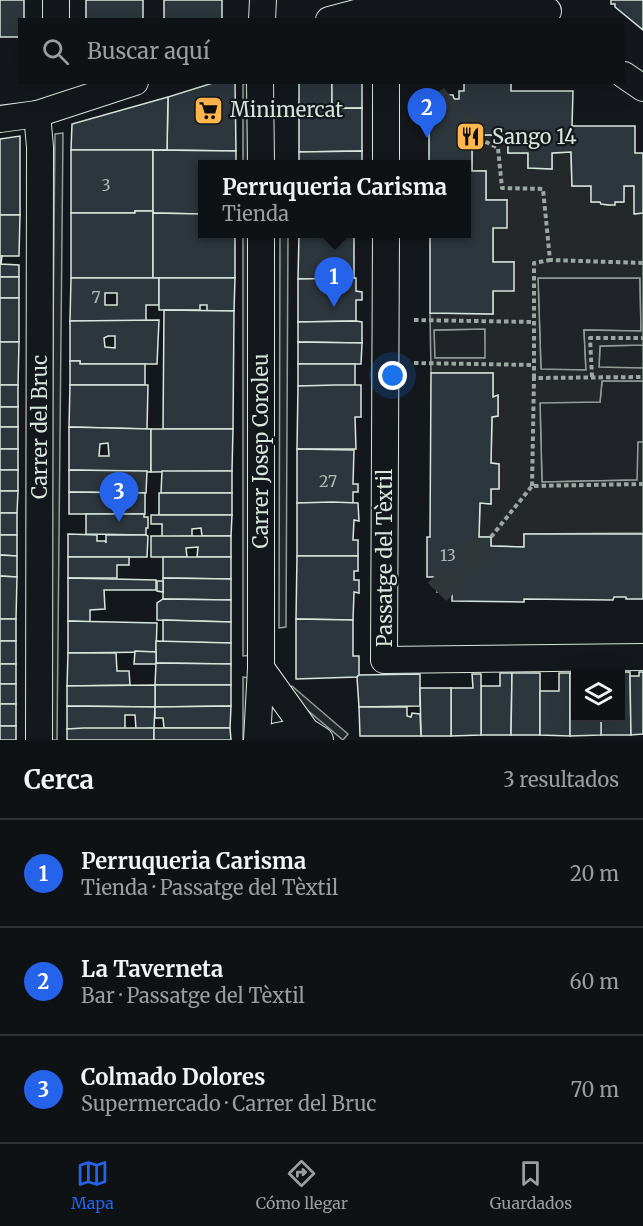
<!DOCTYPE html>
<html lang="es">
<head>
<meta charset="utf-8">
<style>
  body { margin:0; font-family:Merriweather,serif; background:#181b1e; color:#f1f3f6 }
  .controls { position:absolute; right:18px; bottom:18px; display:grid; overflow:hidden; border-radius:0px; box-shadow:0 6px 24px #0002 }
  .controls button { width:54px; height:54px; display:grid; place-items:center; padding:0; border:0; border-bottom:2px solid #2f3234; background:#0f1215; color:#f1f3f6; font:30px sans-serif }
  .you { position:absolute; left:393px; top:376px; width:21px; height:21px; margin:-15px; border:4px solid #fff; border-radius:50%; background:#1a73e8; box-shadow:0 0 0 9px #1a73e833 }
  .badge { display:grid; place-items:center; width:39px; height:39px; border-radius:50%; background:#2563eb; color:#fff; font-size:20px; font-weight:700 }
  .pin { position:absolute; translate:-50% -50px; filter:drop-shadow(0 2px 3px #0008) }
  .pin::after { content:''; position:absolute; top:32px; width:21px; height:18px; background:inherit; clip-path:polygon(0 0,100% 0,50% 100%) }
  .popup { position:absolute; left:198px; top:160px; width:273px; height:78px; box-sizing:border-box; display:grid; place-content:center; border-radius:0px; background:#0f1215; filter:drop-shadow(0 2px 4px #0005); font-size:20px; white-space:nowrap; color:#9b9ea0 }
  .popup b { font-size:22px; color:#f1f3f6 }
  .popup::after { content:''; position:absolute; left:50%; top:100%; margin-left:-12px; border:12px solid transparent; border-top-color:#0f1215 }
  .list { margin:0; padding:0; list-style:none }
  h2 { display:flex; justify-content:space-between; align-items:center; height:78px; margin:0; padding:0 24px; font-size:26px }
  h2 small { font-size:20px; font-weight:400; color:#9b9ea0 }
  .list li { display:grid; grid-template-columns:39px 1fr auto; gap:18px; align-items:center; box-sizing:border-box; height:108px; padding:0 24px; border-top:2px solid #2f3234 }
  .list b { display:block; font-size:22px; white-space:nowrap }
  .list p { margin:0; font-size:20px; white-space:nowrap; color:#9b9ea0 }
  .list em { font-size:20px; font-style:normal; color:#9b9ea0 }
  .icon { flex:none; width:33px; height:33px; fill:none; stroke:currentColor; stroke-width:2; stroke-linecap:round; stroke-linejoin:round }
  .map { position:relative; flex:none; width:643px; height:740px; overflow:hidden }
  .search { position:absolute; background:#0f1215; box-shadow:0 6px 24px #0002; left:18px; right:18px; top:18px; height:66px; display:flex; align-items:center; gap:15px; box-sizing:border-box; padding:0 21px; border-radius:0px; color:#9b9ea0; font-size:22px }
  .sheet { height:402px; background:#0f1215 }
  nav { display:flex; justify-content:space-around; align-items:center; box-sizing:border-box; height:84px; border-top:2px solid #2f3234; background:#0f1215; font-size:16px; color:#9b9ea0 }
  nav a { display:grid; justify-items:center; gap:3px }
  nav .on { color:#2563eb }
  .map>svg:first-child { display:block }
  .green { fill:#202428; stroke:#939e99; stroke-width:1.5 }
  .parking { fill:#24282b; stroke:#939e99; stroke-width:1.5; fill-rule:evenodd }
  .building { fill:#2c363c; stroke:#d8e6dc; stroke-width:1.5; fill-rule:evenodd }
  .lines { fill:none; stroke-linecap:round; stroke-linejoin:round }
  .street-tunnel { stroke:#313739; stroke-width:26; stroke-dasharray:26 13; stroke-linecap:butt }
  .street-casing { stroke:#d8e6dc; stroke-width:28 }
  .path { stroke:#9da8a2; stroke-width:4; stroke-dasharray:4.5 3; stroke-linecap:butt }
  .street { stroke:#14181c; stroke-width:26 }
  .labels { text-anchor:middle; stroke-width:4.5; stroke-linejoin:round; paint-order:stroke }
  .number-label { font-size:16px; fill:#adbab4 }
  .poi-label { font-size:20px; fill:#d8e6dc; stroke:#14181c; text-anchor:start }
  .street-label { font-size:20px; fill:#d8e6dc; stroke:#14181c }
</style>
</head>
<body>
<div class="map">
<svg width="643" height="740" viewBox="0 0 643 740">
  <rect width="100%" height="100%" fill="#14181c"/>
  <g class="green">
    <polygon points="538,278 640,278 641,331 584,330 586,370 541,370"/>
    <polygon points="485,329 486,358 434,358 434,330"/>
    <polygon points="643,345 643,368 599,368 600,346"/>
    <polygon points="602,381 643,381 643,442 638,443 638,480 542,482 540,402 600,402"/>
  </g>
  <g class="parking">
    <polygon points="251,83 251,164 243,164 243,84"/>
    <polygon points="63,133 57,740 49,740 55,134"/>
    <path d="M472,135H508V153H528V168L552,169V153L571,152L572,186H591L592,202H600L601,204L609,205L615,202H623L624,186H634L635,214L643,213V345L600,346L599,367L643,368V381H602L600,402L540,403L542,482L637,480L638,442H643V533L524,534V547L491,546V537H479L480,503L491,504V489L499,488V464L491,463L492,417L498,416V396L493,397V373H431L430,313L493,314V291L514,262H493V228L507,200H486V171H472ZM538,278H640L641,331L584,330L586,370L541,369ZM485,329V358H435L434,330Z"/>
    <polygon points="243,234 251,234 252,655 243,656"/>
    <polygon points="280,234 288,234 286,627 279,628"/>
    <polygon points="243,677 249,678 248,740 243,740"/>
    <polygon points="292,686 348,734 343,740 287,693"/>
  </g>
  <g class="building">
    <polygon points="0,0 24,0 24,20 20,20 20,37 0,37"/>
    <rect x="86" y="0" width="57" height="20"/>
    <rect x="164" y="0" width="58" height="20"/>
    <polygon points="611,0 643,0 643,30 615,7 615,4 611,4"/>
    <polygon points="216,82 235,82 236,151 167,150 168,97"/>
    <polygon points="299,82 332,82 332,108 299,109"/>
    <rect x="332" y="82" width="30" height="26"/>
    <polygon points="464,82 511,82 511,91 573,91 572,126 635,126 635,153 643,153 643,213 634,214 634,186 624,186 624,202 615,202 615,205 609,205 601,204 600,202 591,202 591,186 572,186 571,152 552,153 552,169 528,168 528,153 508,153 508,135 472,135 472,171 486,171 486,200 507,200 507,228 493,228 493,262 514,262 514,291 493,291 493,314 430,313 430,234 466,234 466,164 429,164 429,121 438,122 438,116 433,116 433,95 453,95 454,99 459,99 459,91 464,91"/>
    <polygon points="168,97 167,150 71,150 72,124"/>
    <polygon points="362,108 362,151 299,152 299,109"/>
    <polygon points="20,136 20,215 0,215 0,139"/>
    <polygon points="71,150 153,150 153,211 135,211 135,213 71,213"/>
    <polygon points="153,150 236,151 236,164 202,164 202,214 153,213"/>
    <polygon points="362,151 362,164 299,164 299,152"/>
    <polygon points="135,211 153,211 153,278 71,278 71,213 135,213"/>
    <polygon points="153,213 202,214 202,234 235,234 235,278 153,278"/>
    <polygon points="0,215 20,215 19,256 0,256"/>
    <polygon points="299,234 354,234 354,278 298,279"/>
    <polygon points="0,256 2,256 1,264 19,265 19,277 0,277"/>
    <rect x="0" y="277" width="19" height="21"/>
    <path d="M71,278H159V305H146V321H70ZM105,293H117V305H105Z"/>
    <polygon points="159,278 235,278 234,311 207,311 207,305 200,305 200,310 159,310"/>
    <polygon points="356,278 356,291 362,292 362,300 356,300 356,321 298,322 298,279"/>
    <rect x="0" y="298" width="19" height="44"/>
    <polygon points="164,310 234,311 233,429 163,429"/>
    <path d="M159,320L157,364H80V361H70V321ZM108,336H115V348L105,347L104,338Z"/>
    <polygon points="356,321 362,322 362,343 298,342 298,322"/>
    <polygon points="0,342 19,342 18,385 0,385"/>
    <polygon points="298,342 362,343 361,364 298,364"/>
    <polygon points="70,361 80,361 80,364 145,364 145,385 70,385"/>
    <rect x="298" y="364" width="57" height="22"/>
    <polygon points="431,373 493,373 493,397 498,395 498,416 492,417 491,463 499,464 499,489 491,489 491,504 480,503 479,537 491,537 491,546 524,547 524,534 643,534 643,599 626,599 626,597 614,597 613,600 524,599 524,602 452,601 452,592 437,592 437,577 427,577 427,537 430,537"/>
    <rect x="0" y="385" width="18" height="22"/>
    <polygon points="70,385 148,385 147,429 69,427"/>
    <polygon points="335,385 361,385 361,417 355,417 356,449 297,449 298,386"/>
    <rect x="0" y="407" width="18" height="20"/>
    <rect x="0" y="427" width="18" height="22"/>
    <path d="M69,427L151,429V472L69,470ZM108,443L109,456H99L100,444Z"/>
    <polygon points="151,429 233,429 232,471 151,472"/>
    <rect x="0" y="449" width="18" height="21"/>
    <polygon points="297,449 354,450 353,484 358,484 358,492 353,492 353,503 297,503"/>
    <rect x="0" y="470" width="18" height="21"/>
    <polygon points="69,470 147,471 146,493 69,492"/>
    <polygon points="162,471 232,471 232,493 161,493"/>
    <polygon points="0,491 18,491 17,513 0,513"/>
    <polygon points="69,492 145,493 145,514 69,514"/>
    <rect x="159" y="493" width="73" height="22"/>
    <polygon points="332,502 358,503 359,521 354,520 353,540 358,540 358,556 297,556 297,503"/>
    <rect x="0" y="513" width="17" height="22"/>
    <polygon points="86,514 144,514 144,517 148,517 148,528 146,528 146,535 86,534"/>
    <polygon points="151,515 232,515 231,536 202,536 201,528 192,529 192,536 162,537 162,524 151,524"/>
    <polygon points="68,534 97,535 97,541 105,541 106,543 106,535 146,535 148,536 147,557 68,557"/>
    <polygon points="0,535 17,535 17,556 0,555"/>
    <polygon points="151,536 231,536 231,557 197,557 198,547 186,548 187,557 151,557"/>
    <polygon points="0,555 17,556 17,577 0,576"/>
    <polygon points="297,556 358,556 358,571 354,571 354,580 359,580 359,593 354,592 353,620 296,619"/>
    <polygon points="68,557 129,557 129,565 117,565 117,578 68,578"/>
    <polygon points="163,557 231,557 231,579 163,578"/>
    <polygon points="0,576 17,577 16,619 0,619"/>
    <polygon points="68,578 156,580 156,590 104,590 105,609 90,610 90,622 68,621"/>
    <polygon points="163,578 231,579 231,600 163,599"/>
    <polygon points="157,581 163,581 163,592 157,591"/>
    <polygon points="163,599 231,600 231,622 157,620 157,603"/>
    <rect x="0" y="619" width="16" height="22"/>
    <polygon points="296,619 353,620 353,656 359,656 359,675 357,677 296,679"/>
    <polygon points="163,620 231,622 231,643 163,642"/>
    <polygon points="68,621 157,623 156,652 68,653"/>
    <rect x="0" y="641" width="16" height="23"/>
    <polygon points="156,641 231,643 231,664 156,663"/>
    <polygon points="135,651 156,652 156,664 134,664"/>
    <polygon points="68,653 116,653 117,671 129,671 130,685 67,686"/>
    <polygon points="156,663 231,664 231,685 155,685"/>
    <rect x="0" y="664" width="16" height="20"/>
    <polygon points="601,672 630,672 631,735 601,735 601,718 620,718 620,672"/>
    <polygon points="639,672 643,672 643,734 631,735 630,676 639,676"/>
    <polygon points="500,673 512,673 511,735 481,735 481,686 500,686"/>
    <polygon points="512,673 540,673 540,735 511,735"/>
    <polygon points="559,673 570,673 570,736 540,735 540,691 559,691"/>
    <polygon points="570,673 576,673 576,718 601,718 601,735 570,736"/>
    <polygon points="420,674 420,706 359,707 357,677 359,675"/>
    <polygon points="472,674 481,674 481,735 451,736 451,688 473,688"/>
    <rect x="0" y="684" width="16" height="20"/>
    <polygon points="155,685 231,685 231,706 155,707"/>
    <polygon points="155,685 155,707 67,706 67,686"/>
    <polygon points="420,688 451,688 451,736 421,736"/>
    <rect x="0" y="704" width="16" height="22"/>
    <polygon points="67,706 155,707 154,728 136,729 135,715 125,715 125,729 67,729"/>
    <polygon points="231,706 230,728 164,728 163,718 155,718 155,707"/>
    <polygon points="359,707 407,707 407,716 411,717 412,713 420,714 421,736 360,736"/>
    <rect x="0" y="726" width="16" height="14"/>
    <polygon points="83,728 154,728 154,740 67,740 67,729"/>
    <polygon points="154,728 230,728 231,740 154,740"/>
  </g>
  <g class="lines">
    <g class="street-tunnel">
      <path d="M433,95C443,111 461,120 472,135"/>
      <polyline points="437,592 491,537"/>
    </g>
    <defs>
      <g id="street">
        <polyline points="56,0 56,20"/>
        <polyline points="262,20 263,0"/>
        <polyline points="329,20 386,5 490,7 548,11"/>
        <polyline points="624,75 643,88"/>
        <polyline points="260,82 261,164"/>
        <polyline points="37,114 40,147 39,740"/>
        <polyline points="0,119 37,114 135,82"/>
        <polyline points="386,164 386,82"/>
        <polyline points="386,234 384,660 643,657"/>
        <polyline points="261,668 306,731 320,740"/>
        <polyline points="257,740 261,668 261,234"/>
        <polyline points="272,740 277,736 306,731"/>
      </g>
    </defs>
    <use href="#street" class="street-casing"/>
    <g class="path">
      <polyline points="472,135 498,148 502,188 543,189 550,260 643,263"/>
      <polyline points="414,320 534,322"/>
      <polyline points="414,363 534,365"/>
      <polyline points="592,377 590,338 643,338"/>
      <polyline points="534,378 534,263 550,260"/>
      <polyline points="532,486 534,378 643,377"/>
      <polyline points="491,537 532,486 643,484"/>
    </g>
    <use href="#street" class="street"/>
  </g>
  <defs>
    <symbol id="supermarket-square" viewBox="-11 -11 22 22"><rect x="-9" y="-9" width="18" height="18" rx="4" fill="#ffb74d" stroke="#14181c"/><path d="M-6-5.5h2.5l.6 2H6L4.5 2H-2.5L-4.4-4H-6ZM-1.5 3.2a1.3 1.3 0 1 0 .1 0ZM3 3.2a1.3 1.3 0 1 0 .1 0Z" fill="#111"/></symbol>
    <symbol id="restaurant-square" viewBox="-11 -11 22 22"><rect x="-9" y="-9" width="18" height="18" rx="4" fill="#ffb74d" stroke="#14181c"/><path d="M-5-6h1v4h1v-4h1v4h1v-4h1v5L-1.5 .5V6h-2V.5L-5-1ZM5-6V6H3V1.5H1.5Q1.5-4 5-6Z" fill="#111"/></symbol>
  </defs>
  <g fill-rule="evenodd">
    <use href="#supermarket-square" x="192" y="94" width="33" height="33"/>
    <use href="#restaurant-square" x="454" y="120" width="33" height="33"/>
  </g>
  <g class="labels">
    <g class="number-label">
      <text x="106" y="191">3</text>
      <text x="96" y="303">7</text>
      <text x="328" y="487">27</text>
      <text x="448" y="561">13</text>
    </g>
    <g class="poi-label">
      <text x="230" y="117">Minimercat</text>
      <text x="492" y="144">Sango 14</text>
    </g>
    <g class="street-label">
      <text transform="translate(40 427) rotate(-90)" y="7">Carrer del Bruc</text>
      <text transform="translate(261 451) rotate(-90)" y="7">Carrer Josep Coroleu</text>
      <text transform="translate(385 558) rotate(-90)" y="7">Passatge del Tèxtil</text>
    </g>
  </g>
</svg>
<div class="controls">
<button><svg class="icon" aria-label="layers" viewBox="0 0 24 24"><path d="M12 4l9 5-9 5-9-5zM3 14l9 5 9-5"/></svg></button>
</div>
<div class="you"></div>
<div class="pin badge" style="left:334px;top:307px">1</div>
<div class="popup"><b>Perruqueria Carisma</b>Tienda</div>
<div class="pin badge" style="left:427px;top:138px">2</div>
<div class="pin badge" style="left:119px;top:522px">3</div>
<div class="search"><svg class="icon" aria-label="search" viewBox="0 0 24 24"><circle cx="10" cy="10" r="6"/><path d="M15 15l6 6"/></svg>Buscar aquí</div>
</div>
<section class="sheet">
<h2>Cerca<small>3 resultados</small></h2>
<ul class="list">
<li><span class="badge">1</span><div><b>Perruqueria Carisma</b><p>Tienda · Passatge del Tèxtil</p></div><em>20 m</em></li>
<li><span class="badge">2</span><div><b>La Taverneta</b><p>Bar · Passatge del Tèxtil</p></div><em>60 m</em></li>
<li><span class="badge">3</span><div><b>Colmado Dolores</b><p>Supermercado · Carrer del Bruc</p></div><em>70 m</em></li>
</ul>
</section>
<nav>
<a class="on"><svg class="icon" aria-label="map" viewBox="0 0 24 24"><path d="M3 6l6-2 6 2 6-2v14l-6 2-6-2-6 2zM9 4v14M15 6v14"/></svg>Mapa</a>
<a><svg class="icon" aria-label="directions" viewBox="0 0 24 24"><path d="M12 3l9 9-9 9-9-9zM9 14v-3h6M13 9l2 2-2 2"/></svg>Cómo llegar</a>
<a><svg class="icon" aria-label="saved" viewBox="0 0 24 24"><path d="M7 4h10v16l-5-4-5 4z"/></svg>Guardados</a>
</nav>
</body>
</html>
